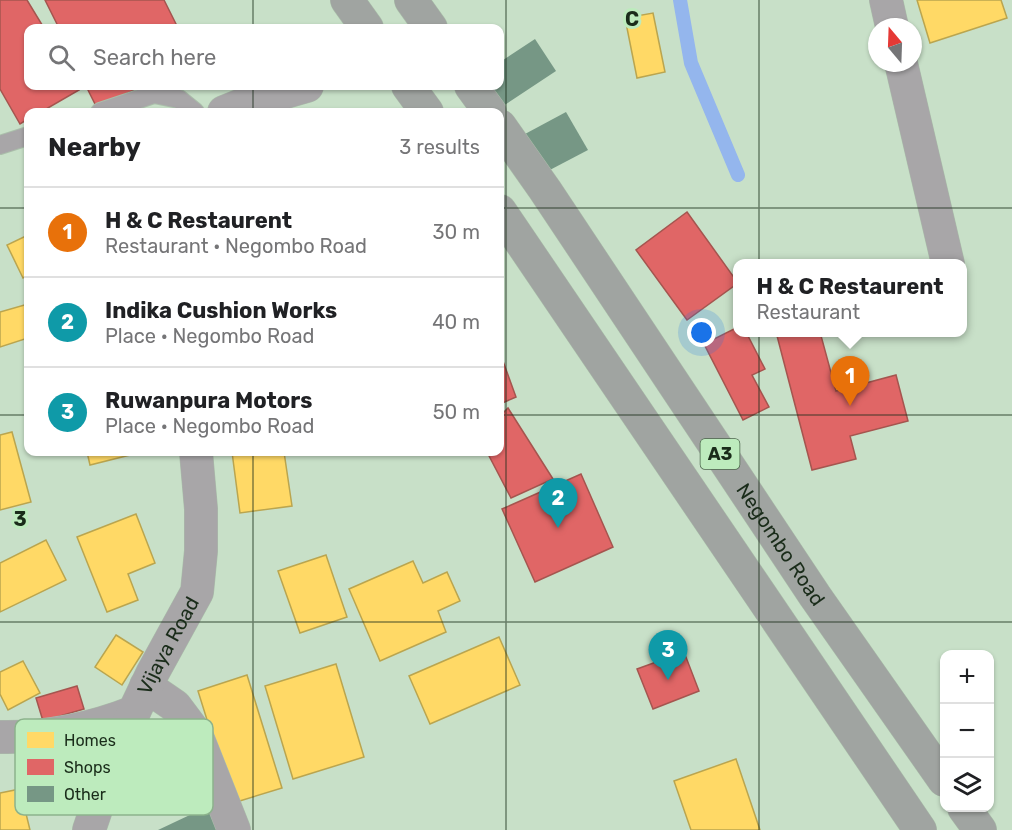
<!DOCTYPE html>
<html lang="en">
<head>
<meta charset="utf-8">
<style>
  body { margin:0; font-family:Rubik,sans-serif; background:#f2f2f2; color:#202124 }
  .controls { position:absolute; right:18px; bottom:18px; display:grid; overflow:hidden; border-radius:12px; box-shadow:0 2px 4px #0004 }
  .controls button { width:54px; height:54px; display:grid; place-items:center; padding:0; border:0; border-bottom:2px solid #e0e0e0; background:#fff; color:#202124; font:30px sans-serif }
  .compass { position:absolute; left:868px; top:18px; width:54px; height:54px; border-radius:50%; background:#fff; box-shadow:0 2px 4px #0004; rotate:341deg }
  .you { position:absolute; left:702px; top:333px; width:21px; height:21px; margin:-15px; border:4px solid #fff; border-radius:50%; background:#1a73e8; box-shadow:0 0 0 9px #1a73e833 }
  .badge { display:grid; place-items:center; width:39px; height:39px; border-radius:50%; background:#0f766e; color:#fff; font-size:20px; font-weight:700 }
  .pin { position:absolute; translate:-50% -50px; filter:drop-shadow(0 2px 3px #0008) }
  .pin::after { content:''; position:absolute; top:32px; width:21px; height:18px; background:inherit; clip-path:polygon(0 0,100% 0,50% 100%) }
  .popup { position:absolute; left:733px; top:259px; width:234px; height:78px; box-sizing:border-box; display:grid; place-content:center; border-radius:12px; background:#fff; filter:drop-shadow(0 2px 4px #0005); font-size:20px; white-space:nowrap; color:#757577 }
  .popup b { font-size:22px; color:#202124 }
  .popup::after { content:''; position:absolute; left:50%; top:100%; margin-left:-12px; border:12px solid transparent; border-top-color:#fff }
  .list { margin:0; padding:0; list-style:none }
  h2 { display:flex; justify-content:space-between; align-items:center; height:78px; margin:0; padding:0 24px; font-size:26px }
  h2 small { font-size:20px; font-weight:400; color:#757577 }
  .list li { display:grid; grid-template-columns:39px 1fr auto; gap:18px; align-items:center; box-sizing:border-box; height:90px; padding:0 24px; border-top:2px solid #e0e0e0 }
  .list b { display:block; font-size:22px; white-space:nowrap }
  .list p { margin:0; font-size:20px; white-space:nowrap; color:#757577 }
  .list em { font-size:20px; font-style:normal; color:#757577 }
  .icon { flex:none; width:33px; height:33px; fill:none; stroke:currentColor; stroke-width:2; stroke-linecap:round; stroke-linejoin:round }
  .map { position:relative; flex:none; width:1012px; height:830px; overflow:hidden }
  .search { position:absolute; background:#fff; box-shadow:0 2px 4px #0004; left:24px; top:24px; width:480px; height:66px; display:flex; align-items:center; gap:15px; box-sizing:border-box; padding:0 21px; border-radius:12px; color:#757577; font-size:22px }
  .panel { position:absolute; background:#fff; box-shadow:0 2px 4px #0004; left:24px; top:108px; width:480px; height:348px; border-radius:12px }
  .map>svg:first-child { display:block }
  .homes { fill:#ffd966; stroke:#baa54f; stroke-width:1.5 }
  .shops { fill:#e06666; stroke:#a5554f; stroke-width:1.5 }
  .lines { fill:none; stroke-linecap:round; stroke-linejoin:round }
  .stream { stroke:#94b6ed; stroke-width:14 }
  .building { fill:#769785 }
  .lane-casing { stroke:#aabeaa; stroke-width:20 }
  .street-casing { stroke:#aabeaa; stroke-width:34 }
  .highway-casing { stroke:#aabeaa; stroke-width:34 }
  .lane { stroke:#a8a6a8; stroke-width:18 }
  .street { stroke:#a8a6a8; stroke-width:33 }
  .highway { stroke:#a0a4a1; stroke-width:33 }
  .grid { fill:none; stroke:#1a2c1a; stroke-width:1.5; stroke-opacity:0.55 }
  .labels { text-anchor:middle; stroke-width:6; stroke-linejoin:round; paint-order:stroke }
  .shield { fill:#bdebbd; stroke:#4b654b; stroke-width:1.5 }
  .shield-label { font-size:18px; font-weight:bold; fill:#1a2c1a }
  .street-label { font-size:20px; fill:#1a2c1a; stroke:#bdebbd }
  .key { fill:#bdebbd; stroke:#8cb28c; stroke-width:1.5 }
  .key-label { font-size:16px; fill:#1a2c1a }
  .grid-label { font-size:20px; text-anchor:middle; font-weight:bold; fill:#1a2c1a; stroke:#bdebbd; stroke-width:6; stroke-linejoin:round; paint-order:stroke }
</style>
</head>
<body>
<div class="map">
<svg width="1012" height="830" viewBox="0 0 1012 830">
  <rect width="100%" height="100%" fill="#c8e0c8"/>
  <g class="homes">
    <polygon points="917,0 1001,0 1007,18 930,43"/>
    <polygon points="653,13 665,72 637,78 625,18"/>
    <polygon points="28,235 28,275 23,278 7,245"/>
    <polygon points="28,304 28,338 0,347 0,312"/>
    <polygon points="12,432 31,502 0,510 0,435"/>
    <polygon points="87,452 142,452 90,465"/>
    <polygon points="232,452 284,452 292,506 240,513"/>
    <polygon points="136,514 155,563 128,574 138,600 107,612 77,537"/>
    <polygon points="46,540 66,580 0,612 0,563"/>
    <polygon points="326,555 347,617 300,633 278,571"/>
    <polygon points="413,561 423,583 447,572 460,601 438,611 446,632 380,661 349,589"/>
    <polygon points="116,635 143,652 122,685 95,667"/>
    <polygon points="499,637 520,685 430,724 409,676"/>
    <polygon points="23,661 40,693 8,710 0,694 0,672"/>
    <polygon points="336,664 364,757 293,779 265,686"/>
    <polygon points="247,675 282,788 233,803 198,691"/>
    <polygon points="736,759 760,830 691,830 674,781"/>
    <polygon points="20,789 30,830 0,830 0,793"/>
  </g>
  <g class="shops">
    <polygon points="0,0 27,0 44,28 28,28 28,86 76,86 79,90 41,112 28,112 28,119 20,124 0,89"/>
    <polygon points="45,0 164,0 178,28 59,28"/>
    <polygon points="86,86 143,86 97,108"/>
    <polygon points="687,212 738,283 687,320 636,250"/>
    <polygon points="738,327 738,332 746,332 765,369 752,375 769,407 743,420 704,344"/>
    <polygon points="776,332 820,332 836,391 896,375 908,421 850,436 856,459 812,470"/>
    <polygon points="500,353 516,397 500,404"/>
    <polygon points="508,408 553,479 511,498 487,452 500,452 500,416"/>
    <polygon points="581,474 613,547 535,582 502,509"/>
    <polygon points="684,652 699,691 653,709 637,669"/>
    <polygon points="77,686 84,709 43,721 36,698"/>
  </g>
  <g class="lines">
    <polyline class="stream" points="680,0 691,63 738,175"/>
  </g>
  <g class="building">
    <polygon points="535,39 556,71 497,110 481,86 500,86 500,62"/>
    <polygon points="566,112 588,150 546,172 525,134"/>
    <polygon points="211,805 223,830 158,830"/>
  </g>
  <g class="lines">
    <defs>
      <g id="lane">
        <polyline points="100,112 154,94 179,99 195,112"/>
        <polyline points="0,145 28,136"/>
      </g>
      <g id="street">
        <polyline points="886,0 892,27"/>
        <polyline points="901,63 948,264"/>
        <polyline points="224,112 244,104 307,86"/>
        <polyline points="146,686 175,706 196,734 234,830"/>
        <path d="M0,737C47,738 91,729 134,712"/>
        <path id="s1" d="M89,830L117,748L152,674L197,592L201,551V509L196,452"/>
      </g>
      <g id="highway">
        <polyline points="347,0 367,28"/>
        <polyline points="411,0 431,28"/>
        <polyline points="408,86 427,112"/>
        <polyline points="471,86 490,112"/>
        <path id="s2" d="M500,126L545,190L815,596L944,780"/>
        <polyline points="500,211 920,830"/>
        <polyline points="964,808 980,830"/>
      </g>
    </defs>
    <use href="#lane" class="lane-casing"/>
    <use href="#street" class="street-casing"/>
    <use href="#highway" class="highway-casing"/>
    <use href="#lane" class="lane"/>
    <use href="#street" class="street"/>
    <use href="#highway" class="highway"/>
  </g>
  <path class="grid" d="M253,0V28M506,0V830M759,0V830M253,86V112M0,208H28M500,208H1012M0,415H28M500,415H1012M253,452V830M0,622H1012"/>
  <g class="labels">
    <rect class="shield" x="700.5" y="439" width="39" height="30" rx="4.5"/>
    <g class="shield-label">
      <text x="720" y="460">A3</text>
    </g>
    <g class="street-label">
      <text dy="7" stroke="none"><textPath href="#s2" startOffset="504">Negombo Road</textPath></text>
      <text dy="7" stroke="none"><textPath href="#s1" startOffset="201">Vijaya Road</textPath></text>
    </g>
  </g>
  <rect x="15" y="719" width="198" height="96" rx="9" class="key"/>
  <rect x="27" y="732" width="27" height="16" fill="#ffd966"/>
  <rect x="27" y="759" width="27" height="16" fill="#e06666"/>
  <rect x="27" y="786" width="27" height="16" fill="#769785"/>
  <g class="key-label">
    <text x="64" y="746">Homes</text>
    <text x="64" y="773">Shops</text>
    <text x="64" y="800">Other</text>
  </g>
  <g class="grid-label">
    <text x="632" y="26">C</text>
    <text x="20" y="526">3</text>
  </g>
</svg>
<div class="controls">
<button>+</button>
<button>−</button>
<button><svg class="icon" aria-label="layers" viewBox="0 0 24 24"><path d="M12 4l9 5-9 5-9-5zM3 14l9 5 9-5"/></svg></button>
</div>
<svg class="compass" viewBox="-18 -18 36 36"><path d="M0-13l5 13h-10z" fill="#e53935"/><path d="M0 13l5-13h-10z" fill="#757577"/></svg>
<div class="you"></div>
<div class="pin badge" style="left:850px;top:406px;background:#e8710a">1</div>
<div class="popup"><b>H &amp; C Restaurent</b>Restaurant</div>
<div class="pin badge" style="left:558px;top:528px;background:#0f9aa8">2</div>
<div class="pin badge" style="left:668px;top:680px;background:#0f9aa8">3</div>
<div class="search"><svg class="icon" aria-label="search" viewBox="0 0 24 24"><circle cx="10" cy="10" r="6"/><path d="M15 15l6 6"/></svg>Search here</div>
<section class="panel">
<h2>Nearby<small>3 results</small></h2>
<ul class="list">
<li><span class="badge" style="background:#e8710a">1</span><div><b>H &amp; C Restaurent</b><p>Restaurant · Negombo Road</p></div><em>30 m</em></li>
<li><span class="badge" style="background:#0f9aa8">2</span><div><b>Indika Cushion Works</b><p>Place · Negombo Road</p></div><em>40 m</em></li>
<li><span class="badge" style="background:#0f9aa8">3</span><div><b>Ruwanpura Motors</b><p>Place · Negombo Road</p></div><em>50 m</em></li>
</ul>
</section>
</div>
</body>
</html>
